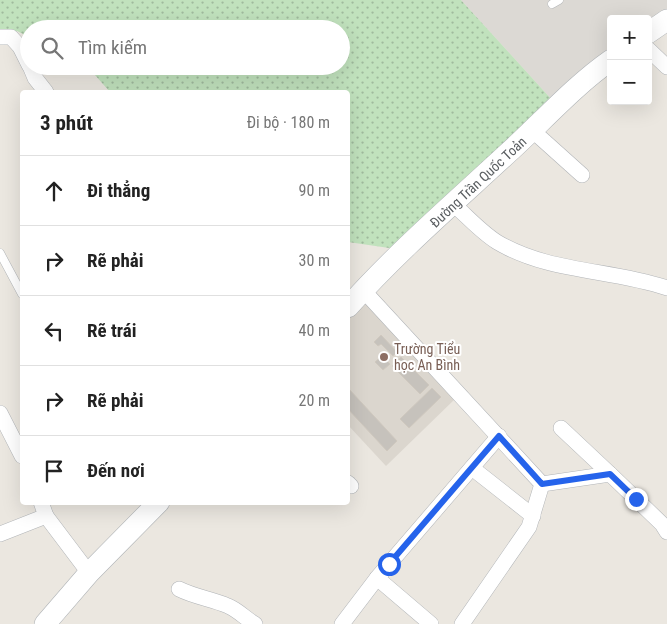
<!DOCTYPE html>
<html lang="vi">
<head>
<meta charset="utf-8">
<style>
  body { margin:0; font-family:"Roboto Condensed",sans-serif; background:#f6f6f6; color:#222 }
  .controls { position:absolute; right:15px; top:15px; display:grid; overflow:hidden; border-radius:5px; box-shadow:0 5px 20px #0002 }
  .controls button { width:45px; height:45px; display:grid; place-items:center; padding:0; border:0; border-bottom:1px solid #e0e0e0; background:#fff; color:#222; font:25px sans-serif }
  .stop { position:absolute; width:15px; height:15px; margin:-11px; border:4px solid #2563eb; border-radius:50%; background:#fff }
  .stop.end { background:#2563eb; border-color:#fff; box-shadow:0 1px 5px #0008 }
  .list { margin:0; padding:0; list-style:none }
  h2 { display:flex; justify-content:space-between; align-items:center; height:65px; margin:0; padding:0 20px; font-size:21px }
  h2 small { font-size:16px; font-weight:400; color:#767676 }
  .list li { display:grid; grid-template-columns:32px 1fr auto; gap:15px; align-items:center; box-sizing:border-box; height:70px; padding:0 20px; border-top:1px solid #e0e0e0 }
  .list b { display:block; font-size:19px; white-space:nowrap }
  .list em { font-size:16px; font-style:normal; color:#767676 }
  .icon { flex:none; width:28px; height:28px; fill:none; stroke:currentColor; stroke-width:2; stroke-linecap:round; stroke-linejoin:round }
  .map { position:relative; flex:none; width:667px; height:624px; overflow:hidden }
  .search { position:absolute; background:#fff; box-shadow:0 5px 20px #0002; left:20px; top:20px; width:330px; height:55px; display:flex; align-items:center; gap:12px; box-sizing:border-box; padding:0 18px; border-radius:28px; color:#767676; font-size:19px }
  .panel { position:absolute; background:#fff; box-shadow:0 5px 20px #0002; left:20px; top:90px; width:330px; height:415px; border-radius:5px }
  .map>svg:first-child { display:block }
  .industrial { fill:#dcd9d4 }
  .education { fill:#dbd6ce }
  .green { fill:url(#green-dots) }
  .building { fill:#c6c2bc; stroke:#cfc8be }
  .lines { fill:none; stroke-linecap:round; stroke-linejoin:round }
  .lane-casing { stroke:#b1b4b7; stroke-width:9 }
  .street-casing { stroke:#b1b4b7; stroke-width:16 }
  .secondary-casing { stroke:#b0b4b7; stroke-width:22 }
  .lane { stroke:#fff; stroke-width:8 }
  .street { stroke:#fff; stroke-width:15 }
  .secondary { stroke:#fff; stroke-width:21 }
  .route { stroke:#2563eb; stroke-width:6 }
  .education-dot { fill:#8d6e63; stroke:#fff; stroke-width:2 }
  .labels { text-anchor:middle; stroke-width:4; stroke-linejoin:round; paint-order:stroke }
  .street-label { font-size:14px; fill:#595d60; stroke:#fff }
  .education-label { font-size:14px; fill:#785e54; stroke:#fff; text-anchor:start }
</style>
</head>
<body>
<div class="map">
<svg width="667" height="624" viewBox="0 0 667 624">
  <defs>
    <pattern id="green-dots" width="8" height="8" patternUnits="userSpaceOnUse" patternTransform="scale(1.25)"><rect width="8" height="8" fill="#c1e2bd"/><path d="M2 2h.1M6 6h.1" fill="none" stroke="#a0ba9d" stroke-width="1.8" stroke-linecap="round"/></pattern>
  </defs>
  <rect width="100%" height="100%" fill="#ebe7e0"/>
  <polygon class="industrial" points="461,0 667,0 667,11 648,24 648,19 611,19 611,51 553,101"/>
  <polygon class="education" points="365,298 457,397 386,466 348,425 348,317"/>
  <polygon class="green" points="0,0 461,0 553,101 396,249 348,242 348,92 110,92 87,66 341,66 341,29 29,29 29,37 17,31 14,33 0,32"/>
  <g class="building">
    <polygon points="381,335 397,352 393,356 381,344 378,346 374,342"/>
    <polygon points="382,356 390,364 383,370 375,362"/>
    <polygon points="401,357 429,385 420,394 392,366"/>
    <polygon points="348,388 397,441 387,451 348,409"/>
    <polygon points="432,388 441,397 409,428 400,419"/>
  </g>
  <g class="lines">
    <defs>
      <g id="lane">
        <polyline points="552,4 559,0"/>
        <polyline points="0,253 22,294"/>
      </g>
      <g id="street">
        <polyline points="0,37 11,37 20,47 29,65"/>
        <polyline points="648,49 667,67"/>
        <polyline points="30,66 35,78 46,92"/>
        <polyline points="533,131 582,175"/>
        <path d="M453,204C467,216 481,232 497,242C549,273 611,269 667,288"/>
        <polyline points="363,290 542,484 529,527 462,624"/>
        <polyline points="0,413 22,456"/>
        <polyline points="561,428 610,474"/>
        <polyline points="472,468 533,516"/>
        <polyline points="348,483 351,486"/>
        <polyline points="542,484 610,474 662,524 667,532"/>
        <polyline points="46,516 89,573"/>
        <polyline points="0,534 46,516 41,502"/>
        <polyline points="377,578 431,624"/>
        <path d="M179,589C195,597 212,599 228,606C238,610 246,619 255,624"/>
        <polyline points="342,624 377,578 499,436"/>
      </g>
      <g id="secondary">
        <polyline points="648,33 667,20"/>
        <path d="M348,307C397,252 455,202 509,152C543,121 574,86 611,60"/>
        <polyline points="45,624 89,573 159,502"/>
      </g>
    </defs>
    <use href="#lane" class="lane-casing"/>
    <use href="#street" class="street-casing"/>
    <use href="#secondary" class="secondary-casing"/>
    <use href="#lane" class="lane"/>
    <use href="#street" class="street"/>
    <use href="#secondary" class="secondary"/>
  </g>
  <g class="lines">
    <polyline class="route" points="389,564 499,436 542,484 610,474 636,499"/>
  </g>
  <circle class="education-dot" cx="384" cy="357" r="5"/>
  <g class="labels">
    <g class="street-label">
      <text transform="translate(478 182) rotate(-43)" y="5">Đường Trần Quốc Toản</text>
    </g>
    <g class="education-label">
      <text x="394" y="354">Trường Tiểu<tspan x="394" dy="16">học An Bình</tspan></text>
    </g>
  </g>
</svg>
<div class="controls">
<button>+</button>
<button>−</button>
</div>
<div class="stop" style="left:389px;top:564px"></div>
<div class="stop end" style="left:636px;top:499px"></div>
<div class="search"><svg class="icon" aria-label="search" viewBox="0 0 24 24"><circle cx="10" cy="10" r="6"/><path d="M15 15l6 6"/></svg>Tìm kiếm</div>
<section class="panel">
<h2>3 phút<small>Đi bộ · 180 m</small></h2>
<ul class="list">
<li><svg class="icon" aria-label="ahead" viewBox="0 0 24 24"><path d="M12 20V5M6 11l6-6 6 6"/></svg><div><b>Đi thẳng</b></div><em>90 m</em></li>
<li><svg class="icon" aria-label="right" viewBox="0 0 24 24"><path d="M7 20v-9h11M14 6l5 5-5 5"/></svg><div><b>Rẽ phải</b></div><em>30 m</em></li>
<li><svg class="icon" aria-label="left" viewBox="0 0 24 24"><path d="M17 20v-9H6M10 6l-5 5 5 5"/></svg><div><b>Rẽ trái</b></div><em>40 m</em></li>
<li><svg class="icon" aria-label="right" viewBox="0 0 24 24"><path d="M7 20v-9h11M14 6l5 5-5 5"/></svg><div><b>Rẽ phải</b></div><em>20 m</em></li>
<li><svg class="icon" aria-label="arrive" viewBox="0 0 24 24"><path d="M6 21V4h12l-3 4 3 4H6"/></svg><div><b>Đến nơi</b></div></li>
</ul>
</section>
</div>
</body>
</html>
